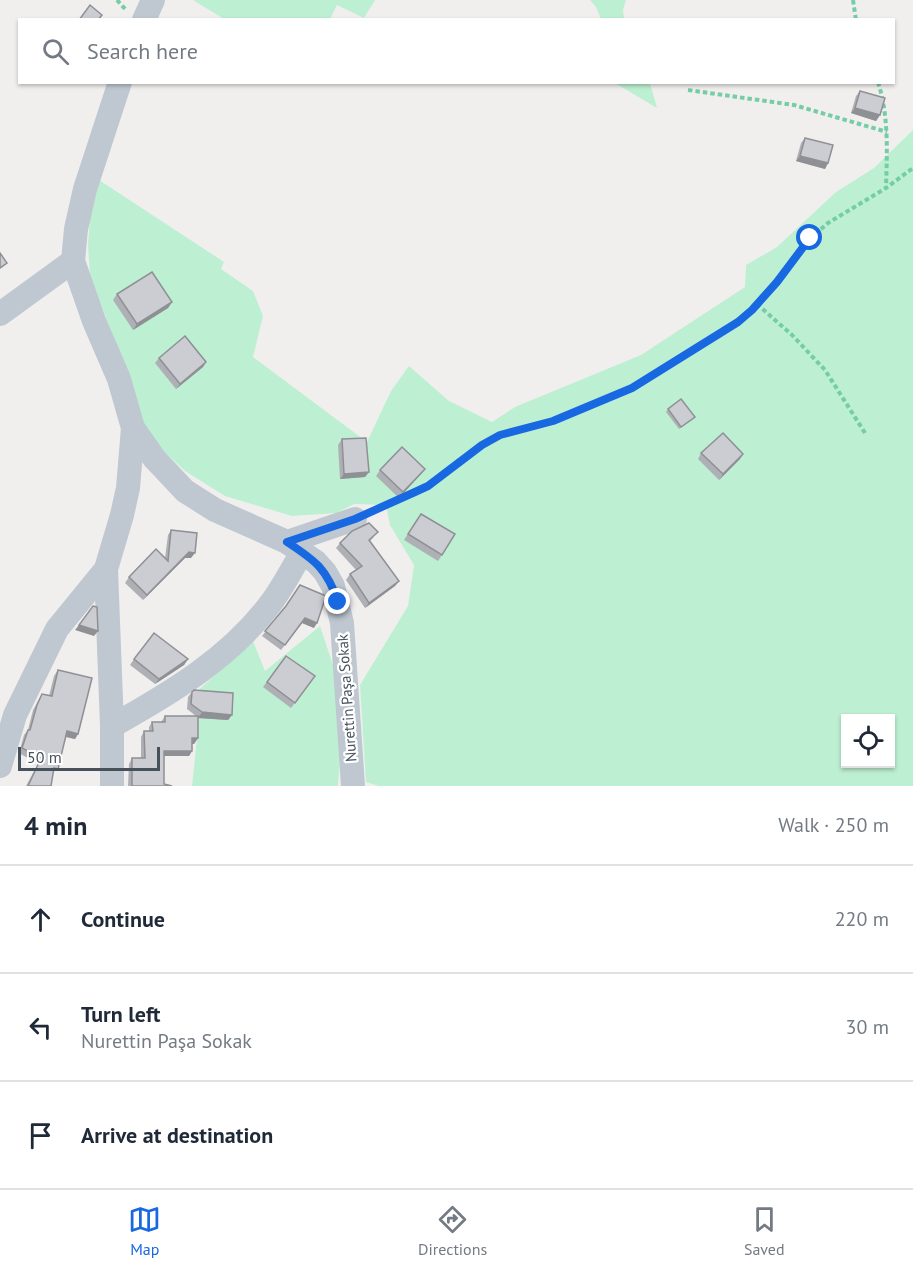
<!DOCTYPE html>
<html lang="en">
<head>
<meta charset="utf-8">
<style>
  body { margin:0; font-family:"PT Sans",sans-serif; background:#f6f6f7; color:#1f2937 }
  .controls { position:absolute; right:18px; bottom:18px; display:grid; overflow:hidden; border-radius:0px; box-shadow:0 2px 4px #0004 }
  .controls button { width:54px; height:54px; display:grid; place-items:center; padding:0; border:0; border-bottom:2px solid #e0e1e3; background:#fff; color:#1f2937; font:30px sans-serif }
  .scale { position:absolute; left:18px; bottom:15px; width:142px; box-sizing:border-box; padding-left:6px; border:3px solid #47515c; border-top:0; font-size:16px; line-height:21px; white-space:nowrap; color:#47515c; -webkit-text-stroke:4px #fff; paint-order:stroke }
  .stop { position:absolute; width:18px; height:18px; margin:-14px; border:4px solid #1868e2; border-radius:50%; background:#fff }
  .stop.end { background:#1868e2; border-color:#fff; box-shadow:0 2px 6px #0008 }
  .list { margin:0; padding:0; list-style:none }
  h2 { display:flex; justify-content:space-between; align-items:center; height:78px; margin:0; padding:0 24px; font-size:26px }
  h2 small { font-size:20px; font-weight:400; color:#747a83 }
  .list li { display:grid; grid-template-columns:39px 1fr auto; gap:18px; align-items:center; box-sizing:border-box; height:108px; padding:0 24px; border-top:2px solid #e0e1e3 }
  .list b { display:block; font-size:22px; white-space:nowrap }
  .list p { margin:0; font-size:20px; white-space:nowrap; color:#747a83 }
  .list em { font-size:20px; font-style:normal; color:#747a83 }
  .icon { flex:none; width:33px; height:33px; fill:none; stroke:currentColor; stroke-width:2; stroke-linecap:round; stroke-linejoin:round }
  .map { position:relative; flex:none; width:913px; height:786px; overflow:hidden }
  .search { position:absolute; background:#fff; box-shadow:0 2px 4px #0004; left:18px; right:18px; top:18px; height:66px; display:flex; align-items:center; gap:15px; box-sizing:border-box; padding:0 21px; border-radius:0px; color:#747a83; font-size:22px }
  .sheet { height:402px; background:#fff }
  nav { display:flex; justify-content:space-around; align-items:center; box-sizing:border-box; height:84px; border-top:2px solid #e0e1e3; background:#fff; font-size:16px; color:#747a83 }
  nav a { display:grid; justify-items:center; gap:3px }
  nav .on { color:#1868e2 }
  .map>svg:first-child { display:block }
  .green { fill:#bdefd2; fill-rule:evenodd }
  .lines { fill:none; stroke-linecap:round; stroke-linejoin:round }
  .path { stroke:#74cda5; stroke-width:4; stroke-dasharray:4.5 3; stroke-linecap:butt }
  .minor { stroke:#bfc8d1; stroke-width:24 }
  .wall { fill:#afb0b5 }
  .shaded-wall { fill:#8e9094 }
  .building { fill:#cbcdd3; stroke:#8e9094; stroke-width:1.5 }
  .route { stroke:#1868e2; stroke-width:8 }
  .labels { text-anchor:middle; stroke-width:4.5; stroke-linejoin:round; paint-order:stroke }
  .street-label { font-size:15px; fill:#47515c; stroke:#fff }
</style>
</head>
<body>
<div class="map">
<svg width="913" height="786" viewBox="0 0 913 786">
  <rect width="100%" height="100%" fill="#f1efee"/>
  <g class="green">
    <polygon points="193,0 375,0 364,18 337,5 330,19 224,19"/>
    <polygon points="590,0 626,0 623,10 624,19 601,19 596,7"/>
    <polygon points="615,83 650,83 657,108"/>
    <path d="M913,130V786H379L366,782L360,685L408,606L414,565L390,525L386,505L354,504L336,513L292,516L225,496L185,471L155,443L142,420L128,375L90,276L88,245L90,218L99,180L224,262L221,269L253,291L263,316L253,357L367,442L391,391L409,366L449,401L492,422L515,407L641,355L745,287L746,265L777,247L836,192L874,168ZM846,718H890V764H846Z"/>
    <polygon points="320,626 335,671 340,758 338,786 192,786 198,729 194,694 253,641 265,671"/>
  </g>
  <g class="lines">
    <g class="path">
      <polyline points="117,0 126,10"/>
      <polyline points="853,0 856,20"/>
      <path d="M878,82C889,117 887,152 886,188"/>
      <polyline points="688,90 794,105 887,132"/>
      <polyline points="757,304 792,335 825,370 865,433"/>
      <polyline points="372,511 427,486 458,461 500,435 553,421 632,388 738,322 752,310 777,282 806,242 828,223 886,188 913,168"/>
    </g>
    <g class="minor">
      <polyline points="144,20 153,0"/>
      <polyline points="120,82 85,189 76,229 73,261 94,321 119,379 133,428 154,458 185,491 215,510 287,542 316,562 325,572 333,586 342,623 353,786"/>
      <polyline points="0,314 73,261"/>
      <polyline points="287,542 355,519"/>
      <polyline points="106,569 112,726 112,786"/>
      <path d="M112,726C171,693 230,658 271,603C283,587 292,569 302,552"/>
      <polyline points="0,766 15,715 57,629 106,569 122,515 128,488 133,428"/>
    </g>
  </g>
  <g class="wall">
    <polygon points="860,91 880,115 876,121 851,113 856,96"/>
    <polygon points="805,138 828,163 825,169 796,161 801,143"/>
    <polygon points="117,294 172,302 168,308 133,330 113,300"/>
    <polygon points="159,358 206,362 203,367 176,389 155,363"/>
    <polygon points="668,409 695,417 693,419 679,429 666,412"/>
    <polygon points="342,439 369,472 365,477 340,479 338,445"/>
    <polygon points="701,453 740,459 719,480 698,459"/>
    <polygon points="380,470 421,474 399,498 376,476"/>
    <polygon points="417,519 442,555 438,561 404,540"/>
    <polygon points="171,530 191,558 185,558 143,600 125,583 129,577 165,558 168,535"/>
    <polygon points="374,537 370,541 399,581 395,586 365,608 346,580 350,574 356,570 336,548 340,543"/>
    <polygon points="285,607 314,628 302,623 281,650 262,636"/>
    <polygon points="286,656 315,676 291,708 263,687"/>
    <polygon points="134,659 188,659 184,665 155,684 130,665"/>
    <polygon points="58,670 78,734 75,739 65,737 53,774 51,786 26,786 38,764 19,753 24,735 28,730 33,710 42,694 49,696 54,676"/>
    <polygon points="192,692 232,715 228,720 198,718 198,738 194,744 192,744 192,751 189,756 164,756 164,784 172,786 128,786 129,764 132,758 141,758 141,737 144,731 149,731 149,727 152,722 161,722 165,716 196,716 187,709 188,697"/>
  </g>
  <g class="shaded-wall">
    <polygon points="855,108 880,115 876,121 851,113"/>
    <polygon points="800,156 828,163 825,169 796,161"/>
    <polygon points="172,302 168,308 133,330 137,324"/>
    <polygon points="206,362 203,367 176,389 180,384"/>
    <polygon points="743,454 740,459 719,480 723,474"/>
    <polygon points="425,469 421,474 399,498 403,492"/>
    <polygon points="369,472 365,477 340,479 344,474"/>
    <polygon points="189,552 195,553 191,558 185,558 143,600 147,595"/>
    <polygon points="399,581 395,586 365,608 369,603"/>
    <polygon points="305,618 317,623 314,628 302,623 281,650"/>
    <polygon points="79,625 98,631 94,636 75,630"/>
    <polygon points="188,659 184,665 155,684 159,679"/>
    <polygon points="202,712 232,715 228,720 198,718"/>
    <polygon points="67,731 78,734 75,739 63,736"/>
    <polygon points="192,738 198,738 194,744 189,744"/>
    <polygon points="164,751 192,751 189,756 160,756"/>
  </g>
  <g class="building">
    <polygon points="90,5 102,15 98,20 79,20"/>
    <polygon points="860,91 885,98 880,115 855,108"/>
    <polygon points="805,138 833,145 828,163 800,156"/>
    <polygon points="0,253 7,263 0,268"/>
    <polygon points="152,272 172,302 137,324 117,294"/>
    <polygon points="185,336 206,362 180,384 159,358"/>
    <polygon points="681,399 695,417 681,427 668,409"/>
    <polygon points="723,433 743,454 723,474 701,453"/>
    <polygon points="366,438 369,472 344,474 342,439"/>
    <polygon points="402,447 425,469 403,492 380,470"/>
    <polygon points="421,514 455,534 442,555 408,534"/>
    <polygon points="369,523 378,532 369,540 399,581 369,603 350,574 362,566 340,543 352,531"/>
    <polygon points="171,530 197,533 195,553 189,552 147,595 129,577 156,549 168,561"/>
    <polygon points="300,585 326,596 317,623 305,618 285,645 265,631 286,606"/>
    <polygon points="93,606 97,607 98,631 79,625"/>
    <polygon points="154,633 188,659 159,679 134,659"/>
    <polygon points="286,656 315,676 295,703 267,682"/>
    <polygon points="58,670 92,678 78,734 67,731 58,769 54,768 51,786 28,786 41,758 22,748 28,730 30,730 37,705 42,694 52,696"/>
    <polygon points="194,690 233,693 232,715 202,712 191,704 192,692"/>
    <polygon points="165,716 198,716 198,738 192,738 192,751 164,751 164,784 172,786 132,786 132,758 145,758 144,731 153,731 152,722 165,722"/>
  </g>
  <g class="lines">
    <path class="route" d="M338,602C327,569 316,561 287,542L355,519L415,492L428,486L482,445L500,435L553,421L632,388L738,322L752,310L777,282L810,238"/>
  </g>
  <g class="labels">
    <g class="street-label">
      <text transform="translate(347 698) rotate(-94)" y="5">Nurettin Paşa Sokak</text>
    </g>
  </g>
</svg>
<div class="controls">
<button><svg class="icon" aria-label="locate" viewBox="0 0 24 24"><circle cx="12" cy="12" r="6"/><path d="M12 2v4M12 18v4M2 12h4M18 12h4"/></svg></button>
</div>
<div class="scale">50 m</div>
<div class="stop" style="left:810px;top:238px"></div>
<div class="stop end" style="left:338px;top:602px"></div>
<div class="search"><svg class="icon" aria-label="search" viewBox="0 0 24 24"><circle cx="10" cy="10" r="6"/><path d="M15 15l6 6"/></svg>Search here</div>
</div>
<section class="sheet">
<h2>4 min<small>Walk · 250 m</small></h2>
<ul class="list">
<li><svg class="icon" aria-label="ahead" viewBox="0 0 24 24"><path d="M12 20V5M6 11l6-6 6 6"/></svg><div><b>Continue</b></div><em>220 m</em></li>
<li><svg class="icon" aria-label="left" viewBox="0 0 24 24"><path d="M17 20v-9H6M10 6l-5 5 5 5"/></svg><div><b>Turn left</b><p>Nurettin Paşa Sokak</p></div><em>30 m</em></li>
<li><svg class="icon" aria-label="arrive" viewBox="0 0 24 24"><path d="M6 21V4h12l-3 4 3 4H6"/></svg><div><b>Arrive at destination</b></div></li>
</ul>
</section>
<nav>
<a class="on"><svg class="icon" aria-label="map" viewBox="0 0 24 24"><path d="M3 6l6-2 6 2 6-2v14l-6 2-6-2-6 2zM9 4v14M15 6v14"/></svg>Map</a>
<a><svg class="icon" aria-label="directions" viewBox="0 0 24 24"><path d="M12 3l9 9-9 9-9-9zM9 14v-3h6M13 9l2 2-2 2"/></svg>Directions</a>
<a><svg class="icon" aria-label="saved" viewBox="0 0 24 24"><path d="M7 4h10v16l-5-4-5 4z"/></svg>Saved</a>
</nav>
</body>
</html>
